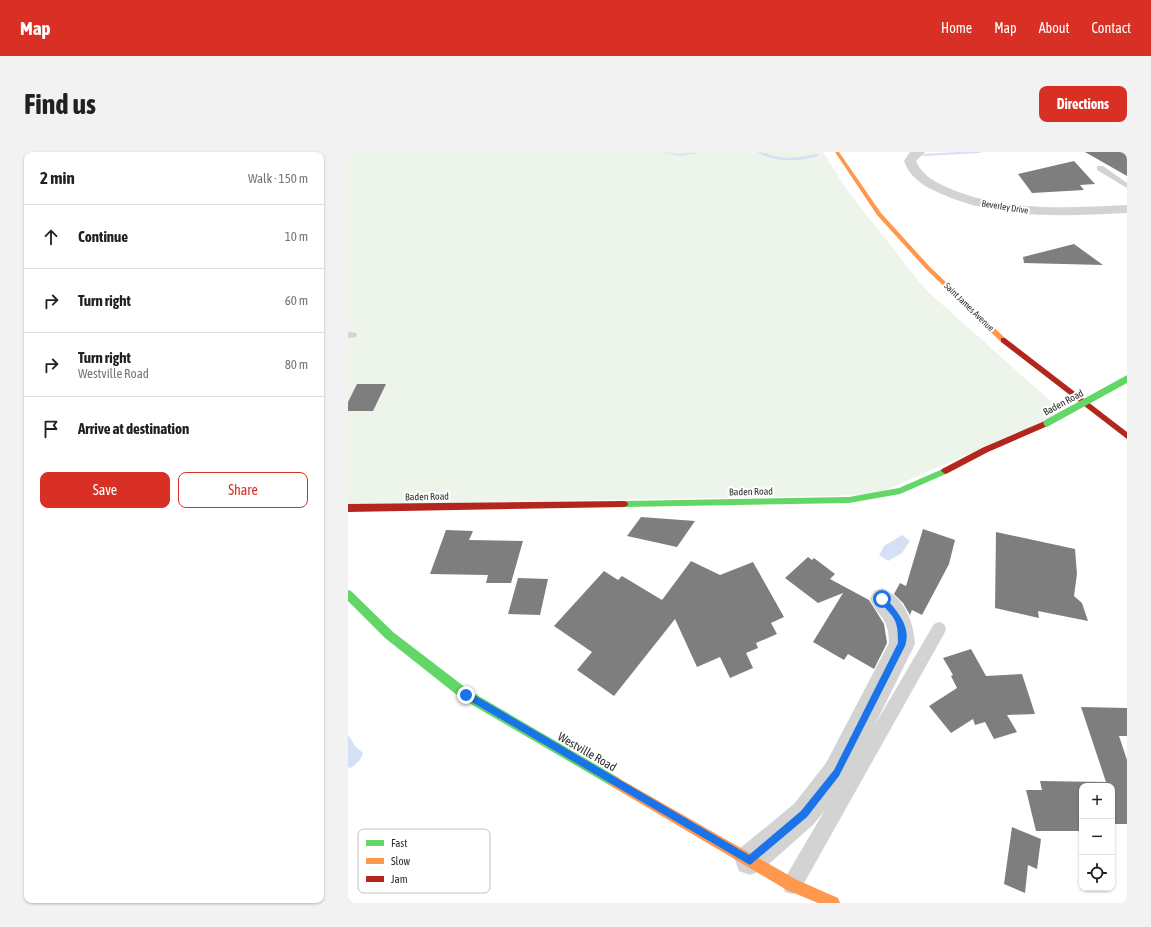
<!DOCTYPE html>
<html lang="en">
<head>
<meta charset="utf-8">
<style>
  body { margin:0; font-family:"Asap Condensed",sans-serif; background:#f2f2f2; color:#202124 }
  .controls { position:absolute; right:12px; bottom:12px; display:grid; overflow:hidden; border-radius:8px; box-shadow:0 1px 3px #0004 }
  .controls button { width:36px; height:36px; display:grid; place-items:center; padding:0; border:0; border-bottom:1px solid #e0e0e0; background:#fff; color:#202124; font:20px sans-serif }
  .stop { position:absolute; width:12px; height:12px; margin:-9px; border:3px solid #1a73e8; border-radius:50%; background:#fff }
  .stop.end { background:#1a73e8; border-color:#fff; box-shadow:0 1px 4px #0008 }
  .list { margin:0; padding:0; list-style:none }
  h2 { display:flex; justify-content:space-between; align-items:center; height:52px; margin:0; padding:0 16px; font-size:17px }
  h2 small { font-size:13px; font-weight:400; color:#757577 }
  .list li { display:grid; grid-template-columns:26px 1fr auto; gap:12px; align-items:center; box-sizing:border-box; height:64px; padding:0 16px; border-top:1px solid #e0e0e0 }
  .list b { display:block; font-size:15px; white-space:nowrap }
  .list p { margin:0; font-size:13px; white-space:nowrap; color:#757577 }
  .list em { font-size:13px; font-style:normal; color:#757577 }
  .actions { display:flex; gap:8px; padding:12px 16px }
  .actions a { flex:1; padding:9px 0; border:1px solid #d93025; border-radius:8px; text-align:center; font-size:14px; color:#d93025 }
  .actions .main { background:#d93025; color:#fff }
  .icon { flex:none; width:22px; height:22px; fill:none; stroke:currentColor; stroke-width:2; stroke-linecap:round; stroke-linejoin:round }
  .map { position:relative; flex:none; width:779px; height:751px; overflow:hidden; border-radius:8px }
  header { display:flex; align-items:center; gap:24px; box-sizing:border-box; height:56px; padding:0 20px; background:#d93025; color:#fff }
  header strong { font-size:19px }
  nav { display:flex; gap:22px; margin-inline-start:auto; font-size:14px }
  .intro { display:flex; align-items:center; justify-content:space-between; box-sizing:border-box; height:96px; padding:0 24px }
  h1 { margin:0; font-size:28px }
  .button { padding:10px 18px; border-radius:8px; background:#d93025; color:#fff; font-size:14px; font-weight:700 }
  main { display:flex; gap:24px; padding:0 24px }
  aside { flex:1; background:#fff; border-radius:8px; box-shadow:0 1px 3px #0004 }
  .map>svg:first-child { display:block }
  .green { fill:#edf5eb }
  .water { fill:#d6e0f4 }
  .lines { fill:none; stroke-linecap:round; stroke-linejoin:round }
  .stream { fill:#d6e0f4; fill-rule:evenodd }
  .building { fill:#7e7e7e }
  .lane { fill:#d3d3d3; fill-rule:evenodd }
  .street { fill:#d3d3d3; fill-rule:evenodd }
  .fast { fill:#63d668; fill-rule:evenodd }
  .slow { fill:#ff974d; fill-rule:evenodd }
  .jam { fill:#b3261e; fill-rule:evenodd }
  .fast-bridge { stroke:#63d668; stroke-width:7 }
  .route { fill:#1a73e8 }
  .labels { text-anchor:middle; stroke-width:4; stroke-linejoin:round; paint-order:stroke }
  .far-street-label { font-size:9px; fill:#2e2e2e; stroke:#fff }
  .street-label { font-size:10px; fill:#2e2e2e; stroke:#fff }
  .near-street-label { font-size:12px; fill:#2e2e2e; stroke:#fff }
  .key { fill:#fff; stroke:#c0c0c0; stroke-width:1 }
  .key-label { font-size:11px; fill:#2e2e2e }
</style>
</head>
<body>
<header>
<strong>Map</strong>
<nav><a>Home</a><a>Map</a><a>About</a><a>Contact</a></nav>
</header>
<div class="intro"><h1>Find us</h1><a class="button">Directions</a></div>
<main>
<aside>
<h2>2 min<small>Walk · 150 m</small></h2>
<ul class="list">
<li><svg class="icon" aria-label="ahead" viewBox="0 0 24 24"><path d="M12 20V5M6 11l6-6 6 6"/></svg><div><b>Continue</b></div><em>10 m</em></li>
<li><svg class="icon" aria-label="right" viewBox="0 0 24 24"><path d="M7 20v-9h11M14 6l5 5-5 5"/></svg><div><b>Turn right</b></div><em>60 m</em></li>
<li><svg class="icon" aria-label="right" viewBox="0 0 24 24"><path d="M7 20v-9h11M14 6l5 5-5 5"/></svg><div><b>Turn right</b><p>Westville Road</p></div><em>80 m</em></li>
<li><svg class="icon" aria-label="arrive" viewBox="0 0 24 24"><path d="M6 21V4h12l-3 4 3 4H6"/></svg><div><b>Arrive at destination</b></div></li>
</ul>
<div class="actions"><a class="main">Save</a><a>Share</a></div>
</aside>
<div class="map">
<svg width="779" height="751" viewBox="0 0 779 751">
  <rect width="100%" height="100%" fill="#fff"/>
  <polygon class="green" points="0,0 475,0 499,38 577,137 716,261 526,343 0,353"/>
  <g class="water">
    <polygon points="554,383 562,389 554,401 540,409 531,403 536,394"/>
    <polygon points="0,583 8,595 15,601 12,608 3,616 0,615"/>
  </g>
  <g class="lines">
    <g class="stream">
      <polygon points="313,0 333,2 353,0 333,4"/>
      <path d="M409,0C417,0 423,4 431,5C444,7 456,4 469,2L471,3C454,11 425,10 409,0Z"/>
      <polygon points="610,0 634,0 632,1 576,4 574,3 576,2"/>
    </g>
  </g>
  <g class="building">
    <polygon points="737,0 779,0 779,24"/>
    <polygon points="726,9 747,32 732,33 736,38 684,41 670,22"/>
    <polygon points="726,92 755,113 676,111 675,105"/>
    <polygon points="9,232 38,232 25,259 0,259 0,250"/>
    <polygon points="293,365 347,369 329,395 279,384"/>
    <polygon points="575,377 607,388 601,412 574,463 564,458 562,463 555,451 546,442 552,431 558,434"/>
    <polygon points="98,378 125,379 121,388 175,389 163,431 138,431 140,423 82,422"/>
    <polygon points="648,380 727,397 729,422 726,444 734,451 740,469 690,459 691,466 647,456"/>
    <polygon points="460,405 464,408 466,406 487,422 482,427 521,448 536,472 539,491 526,517 500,502 496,508 465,490 495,441 470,451 437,426"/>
    <polygon points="343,409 372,423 405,410 436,465 423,471 429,482 408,491 410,496 398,501 405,516 382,526 372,505 349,515 327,467 266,544 229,518 244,500 206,474 256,419 270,428 274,424 314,448"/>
    <polygon points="170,426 200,427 192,463 160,462"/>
    <polygon points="623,497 638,524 674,522 687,562 659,563 669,580 646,587 637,570 627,573 625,567 603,581 581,554 609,536 603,524 605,523 595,506"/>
    <polygon points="733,555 779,556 779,584 771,584 779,608 779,672 764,672 764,634 734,634 734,679 688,679 678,638 694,638 692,629 758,630"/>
    <polygon points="664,675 693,687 689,717 680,713 677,741 656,732"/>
  </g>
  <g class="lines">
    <g class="lane">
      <polygon points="749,14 755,14 779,31 779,36 749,18"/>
      <polygon points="0,180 8,181 9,183 8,185 0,186"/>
      <polygon points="591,470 596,472 598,477 596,482 451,740 444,742 437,740 435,733 437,726 586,472"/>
    </g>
    <g class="street">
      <path d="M562,0H577L568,9C574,24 589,31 603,37C659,60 720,56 779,53V61C717,64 654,68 596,43C579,36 562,27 556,9Z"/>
      <path d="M534,436C556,445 566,470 567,492L498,631L466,672L413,719L402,723L391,719L387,708L391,697L446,652L478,611L541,491C541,465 531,467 522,447L526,439Z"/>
    </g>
    <g class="fast">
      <polygon points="597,316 600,317 601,319 600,321 552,342 501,351 276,355 273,354 272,352 273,350 276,349 501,345 551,336"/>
      <polygon points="0,438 3,439 45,480 122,539 271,626 273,630 271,634 267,636 263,634 114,547 37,486 0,449"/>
    </g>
    <g class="slow">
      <polygon points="487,0 491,0 533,61 582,115 657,186 657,190 653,190 578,117 529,63"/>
      <polygon points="267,624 449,728 490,746 492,751 470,751 439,738 263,634 261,630 263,626"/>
    </g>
    <g class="jam">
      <polygon points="653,186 657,186 779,280 779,287 653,190"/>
      <polygon points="699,268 703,271 702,273 640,300 600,321 597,322 593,319 594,317 634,296"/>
      <polygon points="276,349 279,350 280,352 279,354 276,355 0,360 0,352"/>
    </g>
    <polyline class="fast-bridge" points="699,271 779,227"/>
  </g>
  <path class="route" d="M531,444H536C548,458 564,474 557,494L491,624L459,665L402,713L115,545L114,543L118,539L121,540L401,703L453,659L486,618L550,491C550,467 547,467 531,449Z"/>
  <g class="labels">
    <g class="far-street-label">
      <text transform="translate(657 55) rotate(9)" y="3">Beverley Drive</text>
      <text transform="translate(621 155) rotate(44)" y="3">Saint James Avenue</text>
    </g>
    <g class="street-label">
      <text transform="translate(715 250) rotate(-28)" y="4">Baden Road</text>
      <text transform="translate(403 339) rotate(-1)" y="4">Baden Road</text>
      <text transform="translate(79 344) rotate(-1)" y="4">Baden Road</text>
    </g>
    <g class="near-street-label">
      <text transform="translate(239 600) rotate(30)" y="4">Westville Road</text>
    </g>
  </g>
  <rect x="10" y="677" width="132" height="64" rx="6" class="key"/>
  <rect x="18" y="688" width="18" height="6" fill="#63d668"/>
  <rect x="18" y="706" width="18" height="6" fill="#ff974d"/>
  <rect x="18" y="724" width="18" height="6" fill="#b3261e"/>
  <g class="key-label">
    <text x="43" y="695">Fast</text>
    <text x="43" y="713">Slow</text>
    <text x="43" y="731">Jam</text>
  </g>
</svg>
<div class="controls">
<button>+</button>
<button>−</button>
<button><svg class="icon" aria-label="locate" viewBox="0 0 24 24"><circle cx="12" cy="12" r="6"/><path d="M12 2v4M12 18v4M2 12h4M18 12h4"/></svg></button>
</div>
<div class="stop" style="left:534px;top:447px"></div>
<div class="stop end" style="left:118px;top:543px"></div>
</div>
</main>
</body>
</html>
